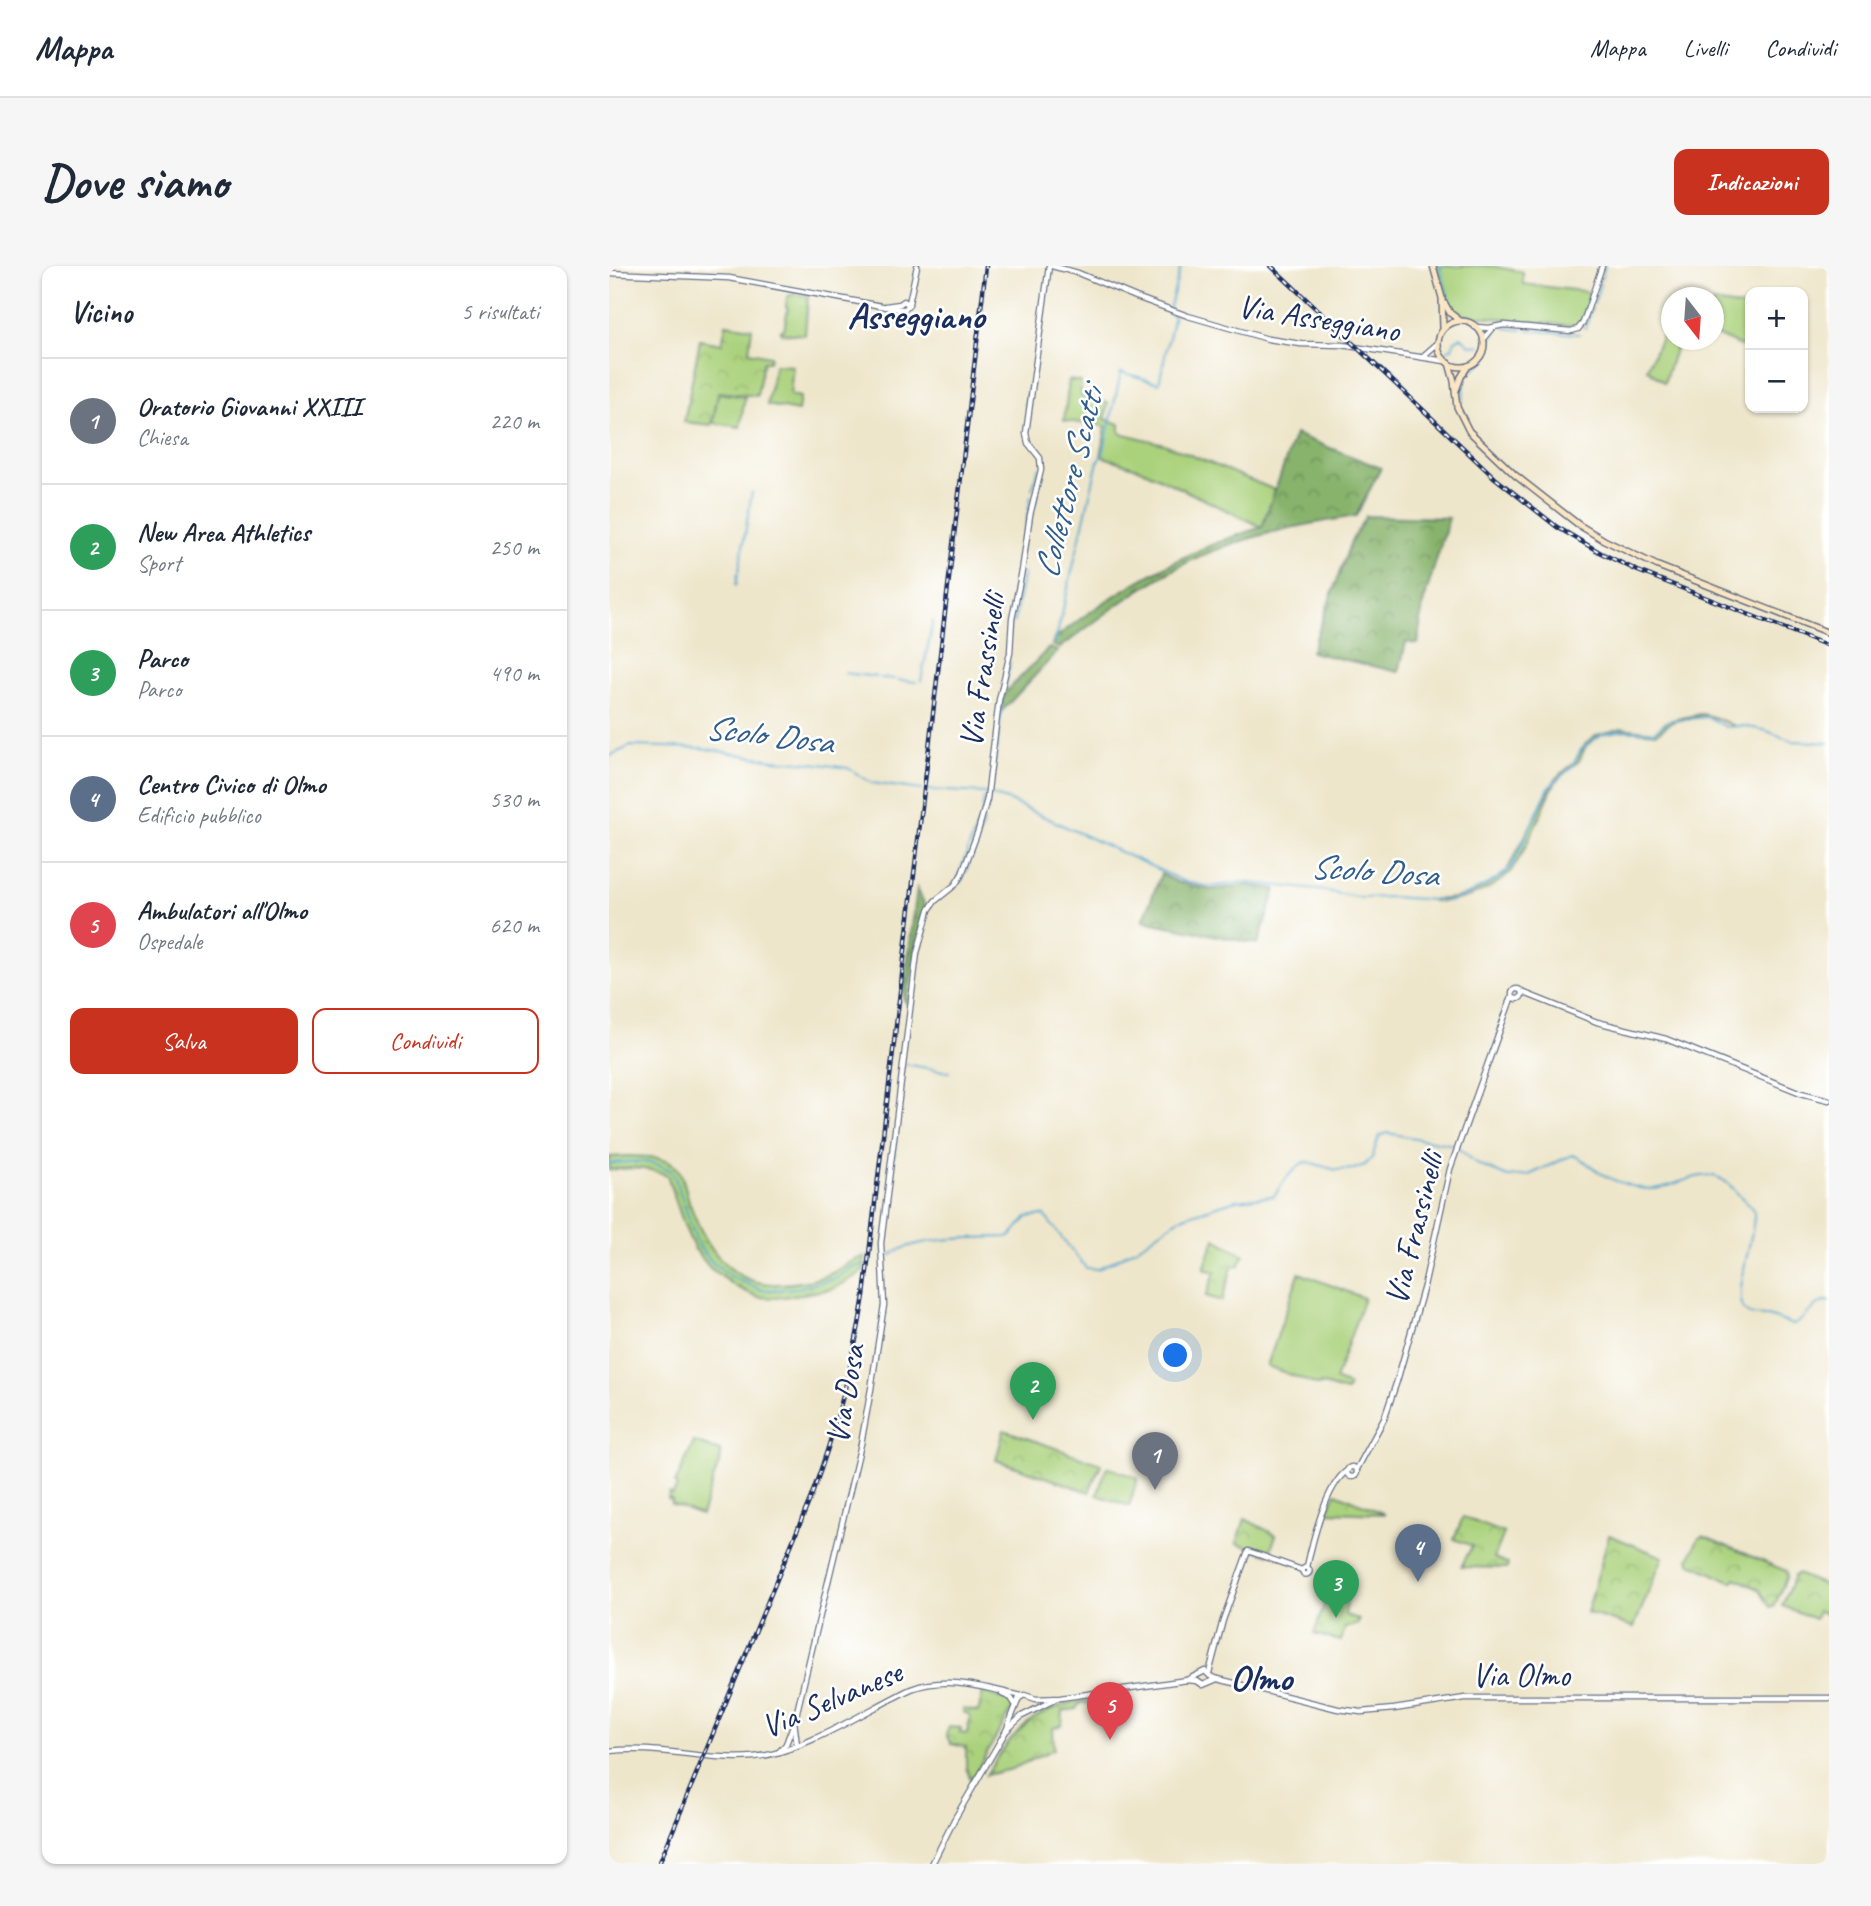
<!DOCTYPE html>
<html lang="it">
<head>
<meta charset="utf-8">
<style>
  body { margin:0; font-family:Caveat,sans-serif; background:#f6f6f7; color:#1f2937 }
  .controls { position:absolute; right:21px; top:21px; display:grid; overflow:hidden; border-radius:14px; box-shadow:0 2px 5px #0004 }
  .controls button { width:63px; height:63px; display:grid; place-items:center; padding:0; border:0; border-bottom:2px solid #e0e1e3; background:#fff; color:#1f2937; font:35px sans-serif }
  .compass { position:absolute; left:1052px; top:21px; width:63px; height:63px; border-radius:50%; background:#fff; box-shadow:0 2px 5px #0004; rotate:163deg }
  .you { position:absolute; left:567px; top:1090px; width:24px; height:24px; margin:-18px; border:5px solid #fff; border-radius:50%; background:#1a73e8; box-shadow:0 0 0 10px #1a73e833 }
  .badge { display:grid; place-items:center; width:46px; height:46px; border-radius:50%; background:#c8321e; color:#fff; font-size:23px; font-weight:700 }
  .pin { position:absolute; translate:-50% -58px; filter:drop-shadow(0 2px 4px #0008) }
  .pin::after { content:''; position:absolute; top:37px; width:24px; height:21px; background:inherit; clip-path:polygon(0 0,100% 0,50% 100%) }
  .list { margin:0; padding:0; list-style:none }
  h2 { display:flex; justify-content:space-between; align-items:center; height:91px; margin:0; padding:0 28px; font-size:30px }
  h2 small { font-size:23px; font-weight:400; color:#747a83 }
  .list li { display:grid; grid-template-columns:46px 1fr auto; gap:21px; align-items:center; box-sizing:border-box; height:126px; padding:0 28px; border-top:2px solid #e0e1e3 }
  .list b { display:block; font-size:26px; white-space:nowrap }
  .list p { margin:0; font-size:23px; white-space:nowrap; color:#747a83 }
  .list em { font-size:23px; font-style:normal; color:#747a83 }
  .actions { display:flex; gap:14px; padding:21px 28px }
  .actions a { flex:1; padding:16px 0; border:2px solid #c8321e; border-radius:14px; text-align:center; font-size:24px; color:#c8321e }
  .actions .main { background:#c8321e; color:#fff }
  .map { position:relative; flex:none; width:1220px; height:1598px; overflow:hidden; border-radius:14px }
  header { display:flex; align-items:center; gap:42px; box-sizing:border-box; height:98px; padding:0 35px; background:#fff; border-bottom:2px solid #e0e1e3 }
  header strong { font-size:33px }
  nav { display:flex; gap:38px; margin-inline-start:auto; font-size:24px }
  .intro { display:flex; align-items:center; justify-content:space-between; box-sizing:border-box; height:168px; padding:0 42px }
  h1 { margin:0; font-size:49px }
  .button { padding:18px 32px; border-radius:14px; background:#c8321e; color:#fff; font-size:24px; font-weight:700 }
  main { display:flex; gap:42px; padding:0 42px }
  aside { flex:1; background:#fff; border-radius:14px; box-shadow:0 2px 5px #0004 }
  .map>svg:first-child { display:block }
  .green { fill:#aad17c; stroke:#62806d; stroke-width:2 }
  .forest { fill:url(#forest-crowns); stroke:#517165; stroke-width:2 }
  .wetland { fill:url(#wetland-marsh); stroke:#62806d; stroke-width:2 }
  .park { fill:url(#park-crowns); stroke:#62806d; stroke-width:2 }
  .lines { fill:none; stroke-linecap:round; stroke-linejoin:round }
  .stream { stroke:#51a5cd; stroke-width:2 }
  .tertiary-casing { stroke:#656f84; stroke-width:7 }
  .secondary-casing { stroke:#656f84; stroke-width:8 }
  .tertiary { stroke:#fff; stroke-width:4.5 }
  .secondary { stroke:#fbe6c4; stroke-width:5 }
  .rail-casing { stroke:#1b2f5e; stroke-width:4.5 }
  .rail { stroke:#fff; stroke-width:2; stroke-dasharray:5; stroke-linecap:butt }
  .labels { text-anchor:middle; stroke-width:5; stroke-linejoin:round; paint-order:stroke }
  .street-label { font-size:33px; fill:#1b2f5e; stroke:#fff }
  .water-label { font-size:35px; font-style:italic; fill:#315e8a; stroke:#fff }
  .quarter-label { font-size:37px; font-weight:bold; fill:#1b2f5e; stroke:#fff }
</style>
</head>
<body>
<header>
<strong>Mappa</strong>
<nav><a>Mappa</a><a>Livelli</a><a>Condividi</a></nav>
</header>
<div class="intro"><h1>Dove siamo</h1><a class="button">Indicazioni</a></div>
<main>
<aside>
<h2>Vicino<small>5 risultati</small></h2>
<ul class="list">
<li><span class="badge" style="background:#6b7280">1</span><div><b>Oratorio Giovanni XXIII</b><p>Chiesa</p></div><em>220 m</em></li>
<li><span class="badge" style="background:#2e9e5b">2</span><div><b>New Area Athletics</b><p>Sport</p></div><em>250 m</em></li>
<li><span class="badge" style="background:#2e9e5b">3</span><div><b>Parco</b><p>Parco</p></div><em>490 m</em></li>
<li><span class="badge" style="background:#5c6f8a">4</span><div><b>Centro Civico di Olmo</b><p>Edificio pubblico</p></div><em>530 m</em></li>
<li><span class="badge" style="background:#e0444e">5</span><div><b>Ambulatori all'Olmo</b><p>Ospedale</p></div><em>620 m</em></li>
</ul>
<div class="actions"><a class="main">Salva</a><a>Condividi</a></div>
</aside>
<div class="map">
<svg width="1220" height="1598" viewBox="0 0 1220 1598">
  <defs>
    <pattern id="forest-crowns" width="20" height="18" patternUnits="userSpaceOnUse" patternTransform="scale(1.75)"><rect width="20" height="18" fill="#87b36c"/><path d="M2 6a3 3 0 1 1 6 0M12 15a3 3 0 1 1 6 0" fill="none" stroke="#6e925c"/></pattern>
    <pattern id="wetland-marsh" width="20" height="14" patternUnits="userSpaceOnUse" patternTransform="scale(1.75)"><rect width="20" height="14" fill="#aad17c"/><path d="M1 5h8M5 5V1M11 12h8M15 12V8" fill="none" stroke="#92b46e"/></pattern>
    <pattern id="park-crowns" width="20" height="18" patternUnits="userSpaceOnUse" patternTransform="scale(1.75)"><rect width="20" height="18" fill="#aad17c"/><path d="M2 6a3 3 0 1 1 6 0M12 15a3 3 0 1 1 6 0" fill="none" stroke="#92b46e"/></pattern>
  </defs>
  <rect width="100%" height="100%" fill="#fff"/>
  <filter id="ink" filterUnits="userSpaceOnUse"><feTurbulence type="fractalNoise" baseFrequency=".0143" numOctaves="2"/><feDisplacementMap in="SourceGraphic" scale="14" xChannelSelector="R" yChannelSelector="G"/><feConvolveMatrix kernelMatrix="1 2 1 2 8 2 1 2 1" color-interpolation-filters="sRGB"/></filter>
  <filter id="wash" filterUnits="userSpaceOnUse"><feTurbulence type="fractalNoise" baseFrequency=".00686" numOctaves="4" result="noise"/><feDisplacementMap in="SourceGraphic" scale="28" xChannelSelector="R" yChannelSelector="G"/><feGaussianBlur stdDeviation="1.57" result="paint"/><feColorMatrix in="noise" values="0 0 0 0 0 0 0 0 0 0 0 0 0 0 0 0 0 1.4 0 .05"/><feComposite in="paint" operator="in"/></filter>
  <g filter="url(#wash)">
    <rect width="100%" height="100%" fill="#eee6cb"/>
    <g class="green">
      <path d="M827,0H883L914,6V18L982,26L972,56L966,60L857,49C849,47 847,41 839,40Z"/>
      <polygon points="184,28 199,30 196,69 172,67 172,64 175,64 179,42 177,41 178,31"/>
      <polygon points="1104,36 1141,42 1141,59 1134,79 1131,80 1105,68"/>
      <polygon points="1060,54 1062,55 1062,74 1069,74 1055,117 1038,103"/>
      <polygon points="166,99 184,100 181,129 191,131 189,145 158,139"/>
      <polygon points="460,114 472,116 472,131 499,137 496,153 511,158 511,167 555,178 666,224 653,261 531,203 492,190 497,160 455,155"/>
      <polygon points="109,127 136,131 131,161 104,157"/>
      <path d="M1091,448C1104,448 1113,456 1126,460L1101,450L1093,449L1063,456L1048,467L1016,464L993,468L977,480L970,495L953,508L945,519C935,540 914,592 900,607C882,625 849,638 824,635L825,633C851,635 876,623 897,606L947,512L965,497L977,477L988,469L1013,462L1045,466L1059,455Z"/>
      <polygon points="690,1007 755,1032 726,1114 740,1120 737,1126 711,1118 710,1120 658,1100"/>
      <polygon points="85,1176 111,1185 112,1191 92,1249 62,1238 63,1234 59,1233 60,1228 64,1229 68,1220 66,1218"/>
      <polygon points="498,1201 529,1212 520,1240 488,1229"/>
    </g>
    <g class="forest">
      <path d="M686,168L772,202L747,250C691,259 633,270 581,295C534,318 493,350 451,382L443,379L446,371L449,370C511,321 577,284 653,261Z"/>
      <polygon points="757,250 840,252 814,338 809,378 797,376 790,406 702,386 742,275"/>
      <polygon points="440,382 449,385 391,447 395,428"/>
      <polygon points="552,608 568,616 601,624 638,619 667,623 649,678 534,655"/>
      <polygon points="308,622 317,642 309,672 298,738 294,732"/>
    </g>
    <path class="wetland" d="M21,890C33,891 52,890 63,897C74,904 76,923 80,935C93,974 118,1018 165,1018C184,1018 206,1015 223,1007C235,1001 243,993 256,991L254,1006L224,1023L168,1032L149,1031L127,1021L101,1002L85,982L76,962L58,909C40,901 19,901 0,904V891Z"/>
    <g class="park">
      <polygon points="117,58 143,62 140,86 161,90 160,96 154,96 148,130 109,126 103,159 75,156 91,74 113,78"/>
      <polygon points="606,973 635,989 630,1000 623,1001 613,1035 597,1030 606,1006 595,1003"/>
      <polygon points="395,1164 492,1198 480,1226 387,1194"/>
      <polygon points="727,1227 776,1248 718,1246"/>
      <polygon points="854,1251 895,1267 885,1292 899,1298 898,1302 852,1301 863,1280 845,1273"/>
      <polygon points="636,1253 667,1269 660,1289 628,1277"/>
      <polygon points="1000,1269 1054,1291 1025,1361 978,1347"/>
      <polygon points="1094,1270 1177,1305 1178,1310 1165,1341 1161,1341 1150,1323 1126,1312 1123,1316 1082,1298 1080,1293 1089,1273"/>
      <polygon points="1188,1308 1220,1321 1220,1349 1209,1345 1206,1353 1173,1340 1185,1310"/>
      <polygon points="719,1328 739,1330 736,1349 750,1354 749,1358 736,1362 732,1375 705,1368"/>
      <polygon points="374,1426 403,1436 404,1442 362,1514 357,1502 357,1481 342,1478 337,1469 340,1461 352,1462 351,1467 358,1468 361,1450 354,1446 354,1443 369,1446"/>
      <path d="M500,1430L499,1438L471,1437L467,1443L454,1445L453,1459L444,1462L445,1483L403,1503L377,1509C413,1450 433,1440 500,1430Z"/>
    </g>
    <g class="lines">
      <g class="stream">
        <polyline points="831,0 841,37"/>
        <polyline points="525,2 526,0"/>
        <polyline points="992,13 996,0"/>
        <polyline points="985,38 991,17"/>
        <polyline points="973,54 982,26"/>
        <polyline points="896,62 914,64"/>
        <polyline points="976,62 983,42"/>
        <polyline points="917,64 970,68"/>
        <polyline points="838,85 843,82 846,74 852,71 861,79 872,80"/>
        <polyline points="854,134 857,110 875,94 881,74 887,66"/>
        <polyline points="416,141 419,123"/>
        <polyline points="431,184 436,194 435,201"/>
        <polyline points="423,223 430,202"/>
        <polyline points="425,241 432,212"/>
        <polyline points="130,304 143,226"/>
        <polyline points="127,320 129,307"/>
        <polyline points="401,348 422,230"/>
        <polyline points="405,356 415,306"/>
        <polyline points="446,377 489,195 494,188 512,106 550,117 565,49 559,47 572,0"/>
        <polyline points="398,385 401,352"/>
        <polyline points="235,407 268,411"/>
        <polyline points="272,412 285,413"/>
        <polyline points="289,414 307,416"/>
        <polyline points="312,415 324,355"/>
        <polyline points="396,423 401,396"/>
        <polyline points="0,490 22,480 91,482 165,494 203,497 239,502 263,517 312,524"/>
        <polyline points="383,517 393,442"/>
        <polyline points="319,524 375,527 401,535 574,615 600,621 634,616 717,625 753,632 783,631 839,635 854,631 888,613 903,600 940,521 963,501 972,483 993,468 1014,464 1045,466 1060,455 1099,451 1117,461 1133,460 1155,464 1184,475 1220,477"/>
        <polyline points="373,543 375,533"/>
        <polyline points="377,548 379,538"/>
        <polyline points="363,590 375,555"/>
        <polyline points="356,607 360,598"/>
        <polyline points="349,611 369,557"/>
        <polyline points="352,616 354,611"/>
        <polyline points="296,798 340,806"/>
        <polyline points="285,890 287,877"/>
        <path d="M0,898C20,895 56,891 66,912L89,979L103,996L123,1011L153,1024L189,1022L226,1013L242,1002L253,999"/>
        <path d="M282,989C304,971 368,972 398,971L402,970L418,951L435,949L477,1002L488,1003L500,997L528,982L571,952L627,934L665,930L679,910L693,897L699,896L727,904L745,903L756,899L763,892L770,870L778,867L845,879L870,899L899,911L920,909L963,889C974,892 981,900 990,906C1001,914 1018,919 1031,922C1068,930 1097,887 1127,926C1133,933 1141,938 1145,946C1147,969 1121,1032 1137,1046C1143,1051 1152,1049 1158,1050C1167,1052 1176,1056 1184,1059C1199,1054 1202,1037 1220,1035"/>
      </g>
    </g>
  </g>
  <g filter="url(#ink)">
    <g class="lines">
      <defs>
        <g id="tertiary">
          <polyline points="443,0 469,7 527,31 579,50 659,73 692,78 733,79 836,95"/>
          <polyline points="0,7 120,12 289,43 296,43 300,39 295,35 291,38 277,40"/>
          <polyline points="300,37 308,0"/>
          <polyline points="866,61 880,62 895,59 962,65 969,63 974,57 993,0"/>
          <polyline points="874,74 884,62"/>
          <polyline points="813,91 829,77"/>
          <circle cx="908" cy="728" r="5"/>
          <polyline points="913,726 988,756 1057,773 1192,827 1220,834"/>
          <circle cx="743" cy="1206" r="5"/>
          <polyline points="748,1203 775,1153 788,1115 815,1020 841,903 903,730"/>
          <path d="M698,1301C703,1277 717,1218 739,1204"/>
          <circle cx="697" cy="1305" r="3.5"/>
          <polyline points="600,1407 614,1354 639,1285 693,1304"/>
          <polyline points="578,1414 596,1405 601,1410 609,1413 729,1443 752,1446 785,1443 856,1432 1220,1432"/>
          <polyline points="393,1428 402,1432 406,1438"/>
          <polyline points="185,1455 188,1479"/>
          <polyline points="397,1465 413,1450 445,1434"/>
          <path d="M0,1485C48,1479 96,1495 145,1491C193,1487 258,1444 302,1423C340,1409 375,1422 413,1430"/>
          <polyline points="170,1486 177,1478 186,1454 252,1178 262,1123 275,1039 272,977 308,687 320,644 326,635 346,619 353,608 369,565 378,533 390,434 401,387 403,353 413,305 421,249 432,204 431,192 419,177 417,167 440,0"/>
          <polyline points="323,1598 345,1554 397,1465 410,1432 415,1429 427,1433 451,1432 578,1414 588,1415 594,1419 608,1413"/>
        </g>
        <g id="secondary">
          <polyline points="824,0 833,32 834,62"/>
          <polyline points="836,38 841,47 850,54"/>
          <circle cx="852" cy="78" r="23"/>
          <polyline points="840,97 845,115 848,141 860,165 906,209 970,259 995,274 1049,300 1220,367"/>
          <polyline points="847,124 852,111 859,100"/>
        </g>
      </defs>
      <use href="#tertiary" class="tertiary-casing"/>
      <use href="#secondary" class="secondary-casing"/>
      <use href="#tertiary" class="tertiary"/>
      <use href="#secondary" class="secondary"/>
      <defs>
        <g id="rail">
          <polyline points="662,0 886,212 948,261 992,287 1029,305 1220,380"/>
          <path d="M50,1598L202,1231C226,1167 244,1098 255,1030L377,0"/>
        </g>
      </defs>
      <use href="#rail" class="rail-casing"/>
      <use href="#rail" class="rail"/>
    </g>
  </g>
  <g class="labels">
    <g class="street-label">
      <text transform="translate(710 51) rotate(9)" y="12">Via Asseggiano</text>
      <text transform="translate(372 404) rotate(-81)" y="12">Via Frassinelli</text>
      <text transform="translate(804 962) rotate(-76)" y="12">Via Frassinelli</text>
      <text transform="translate(235 1128) rotate(-80)" y="12">Via Dosa</text>
      <text x="912" y="1420">Via Olmo</text>
      <text transform="translate(222 1432) rotate(-23)" y="12">Via Selvanese</text>
    </g>
    <g class="water-label">
      <text transform="translate(459 217) rotate(-76)" y="12">Collettore Scatti</text>
      <text transform="translate(160 468) rotate(7)" y="12">Scolo Dosa</text>
      <text transform="translate(765 604) rotate(4)" y="12">Scolo Dosa</text>
    </g>
    <g class="quarter-label">
      <text x="307" y="62">Asseggiano</text>
      <text x="652" y="1424">Olmo</text>
    </g>
  </g>
</svg>
<div class="controls">
<button>+</button>
<button>−</button>
</div>
<svg class="compass" viewBox="-18 -18 36 36"><path d="M0-13l5 13h-10z" fill="#e53935"/><path d="M0 13l5-13h-10z" fill="#747a83"/></svg>
<div class="you"></div>
<div class="pin badge" style="left:546px;top:1224px;background:#6b7280">1</div>
<div class="pin badge" style="left:424px;top:1154px;background:#2e9e5b">2</div>
<div class="pin badge" style="left:727px;top:1352px;background:#2e9e5b">3</div>
<div class="pin badge" style="left:809px;top:1316px;background:#5c6f8a">4</div>
<div class="pin badge" style="left:501px;top:1474px;background:#e0444e">5</div>
</div>
</main>
</body>
</html>
